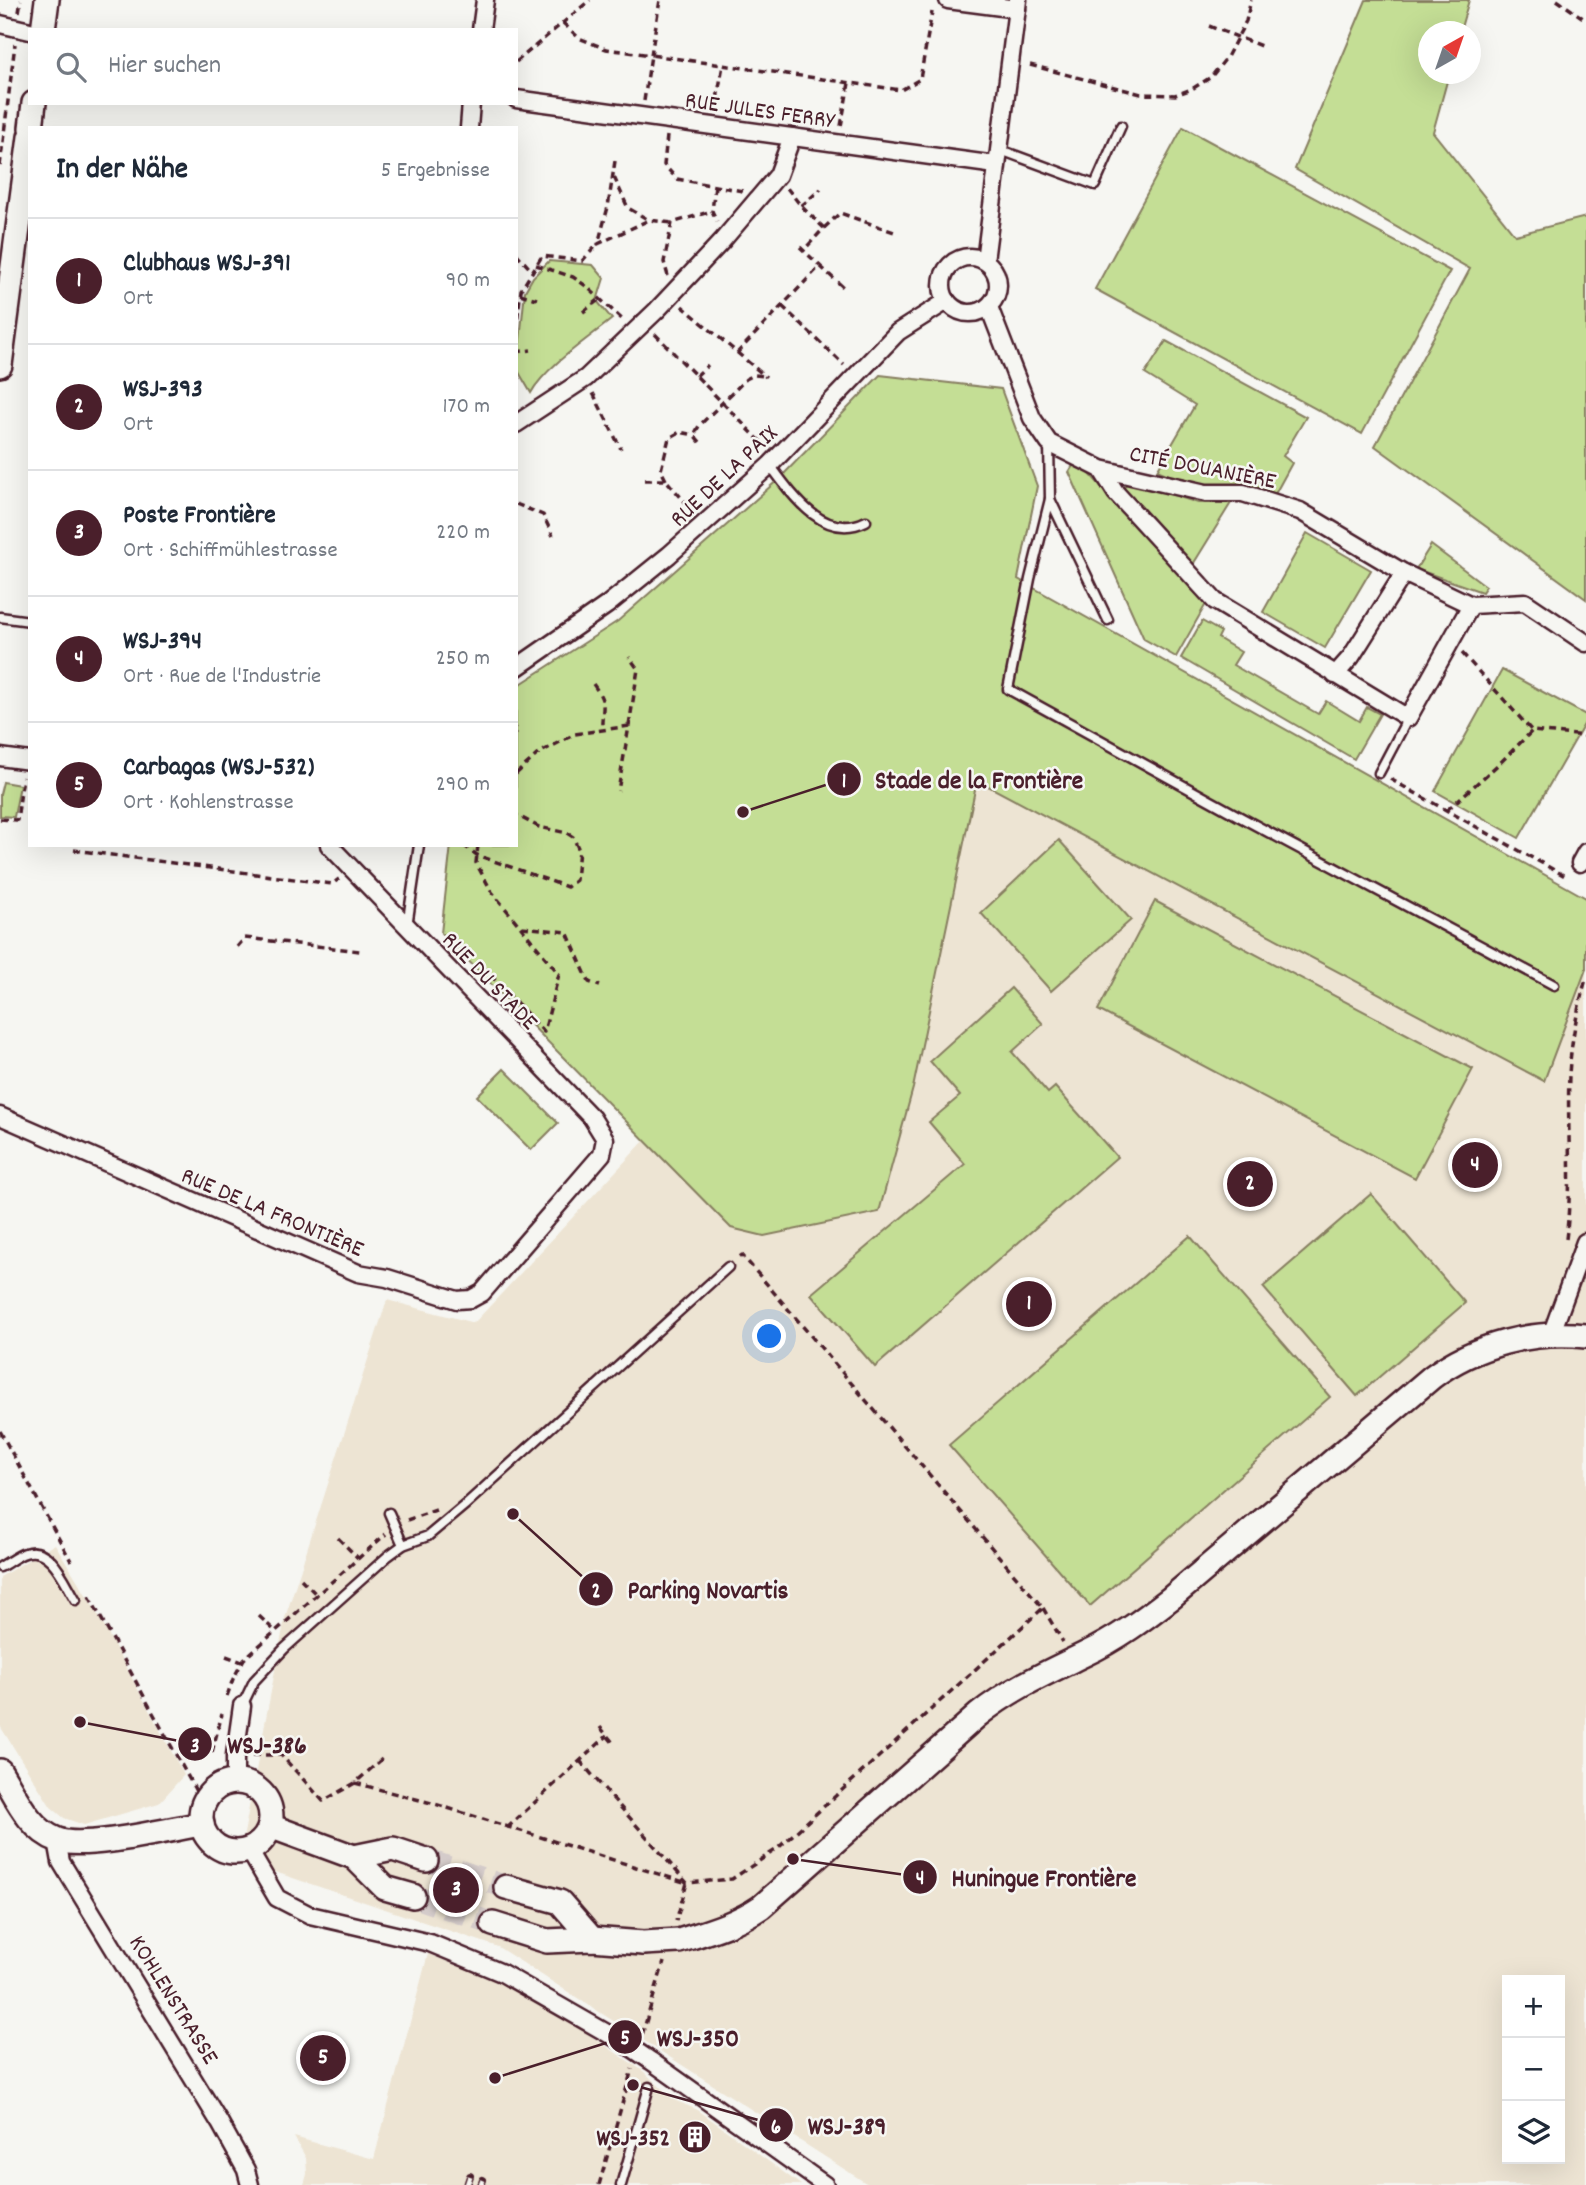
<!DOCTYPE html>
<html lang="de">
<head>
<meta charset="utf-8">
<style>
  body { margin:0; font-family:Dekko,sans-serif; background:#f2f2f3; color:#1f2937 }
  .controls { position:absolute; right:21px; bottom:21px; display:grid; overflow:hidden; border-radius:0px; box-shadow:0 7px 28px #0002 }
  .controls button { width:63px; height:63px; display:grid; place-items:center; padding:0; border:0; border-bottom:2px solid #e0e1e3; background:#fff; color:#1f2937; font:35px sans-serif }
  .compass { position:absolute; left:1418px; top:21px; width:63px; height:63px; border-radius:50%; background:#fff; box-shadow:0 7px 28px #0002; rotate:40deg }
  .you { position:absolute; left:770px; top:1337px; width:24px; height:24px; margin:-18px; border:5px solid #fff; border-radius:50%; background:#1a73e8; box-shadow:0 0 0 10px #1a73e833 }
  .badge { display:grid; place-items:center; width:46px; height:46px; border-radius:50%; background:#4a1f2b; color:#fff; font-size:23px; font-weight:700 }
  .pin { position:absolute; translate:-50% -50%; border:4px solid #fff; box-shadow:0 2px 7px #0006 }
  .list { margin:0; padding:0; list-style:none }
  h2 { display:flex; justify-content:space-between; align-items:center; height:91px; margin:0; padding:0 28px; font-size:30px }
  h2 small { font-size:23px; font-weight:400; color:#747a83 }
  .list li { display:grid; grid-template-columns:46px 1fr auto; gap:21px; align-items:center; box-sizing:border-box; height:126px; padding:0 28px; border-top:2px solid #e0e1e3 }
  .list b { display:block; font-size:26px; white-space:nowrap }
  .list p { margin:0; font-size:23px; white-space:nowrap; color:#747a83 }
  .list em { font-size:23px; font-style:normal; color:#747a83 }
  .icon { flex:none; width:38px; height:38px; fill:none; stroke:currentColor; stroke-width:2; stroke-linecap:round; stroke-linejoin:round }
  .map { position:relative; flex:none; width:1586px; height:2185px; overflow:hidden }
  .search { position:absolute; background:#fff; box-shadow:0 7px 28px #0002; left:28px; top:28px; width:490px; height:77px; display:flex; align-items:center; gap:18px; box-sizing:border-box; padding:0 24px; border-radius:0px; color:#747a83; font-size:26px }
  .panel { position:absolute; background:#fff; box-shadow:0 7px 28px #0002; left:28px; top:126px; width:490px; height:721px; border-radius:0px }
  .map>svg:first-child { display:block }
  .built { fill:#ede4d3; fill-rule:evenodd }
  .green { fill:#c4de95; stroke:#877e60; stroke-width:2 }
  .lines { fill:none; stroke-linecap:round; stroke-linejoin:round }
  .secondary-tunnel { stroke:#d4cbca; stroke-width:23; stroke-dasharray:23 11; stroke-linecap:butt }
  .lane-casing { stroke:#4a1f2b; stroke-width:13 }
  .street-casing { stroke:#4a1f2b; stroke-width:21 }
  .secondary-casing { stroke:#4a1f2b; stroke-width:28 }
  .path { stroke:#4a1f2b; stroke-width:3.5; stroke-dasharray:7 5; stroke-linecap:butt }
  .lane { stroke:#f6f6f2; stroke-width:8 }
  .street { stroke:#f6f6f2; stroke-width:16 }
  .secondary { stroke:#f6f6f2; stroke-width:23 }
  .rail-casing { stroke:#4a1f2b; stroke-width:8 }
  .rail { stroke:#f6f6f2; stroke-width:5; stroke-dasharray:16; stroke-linecap:butt }
  .street-bridge-casing { stroke:#4a1f2b; stroke-width:21; stroke-linecap:butt }
  .secondary-bridge-casing { stroke:#4a1f2b; stroke-width:28; stroke-linecap:butt }
  .street-bridge { stroke:#f6f6f2; stroke-width:16 }
  .secondary-bridge { stroke:#f6f6f2; stroke-width:23 }
  .labels { text-anchor:middle; stroke-width:5; stroke-linejoin:round; paint-order:stroke }
  .street-label { font-size:24px; fill:#4a1f2b; stroke:#f6f6f2 }
  .poi-label { font-size:24px; font-weight:bold; fill:#4a1f2b; stroke:#f6f6f2; text-anchor:end }
  .leader { fill:none; stroke:#4a1f2b; stroke-width:2.5 }
  .callout-dot { fill:#4a1f2b; stroke:#f6f6f2; stroke-width:2.5 }
  .mark-label { font-size:21px; text-anchor:middle; font-weight:bold; fill:#fff }
  .callout-label { font-size:26px; text-anchor:middle; font-weight:bold; fill:#4a1f2b; stroke:#f6f6f2; stroke-width:5; stroke-linejoin:round; paint-order:stroke }
</style>
</head>
<body>
<div class="map">
<svg width="1586" height="2185" viewBox="0 0 1586 2185">
  <rect width="100%" height="100%" fill="#f6f6f2"/>
  <filter id="ink" filterUnits="userSpaceOnUse"><feTurbulence type="fractalNoise" baseFrequency=".0143" numOctaves="2"/><feDisplacementMap in="SourceGraphic" scale="14" xChannelSelector="R" yChannelSelector="G"/><feConvolveMatrix kernelMatrix="1 2 1 2 8 2 1 2 1" color-interpolation-filters="sRGB"/></filter>
  <g filter="url(#ink)">
    <g class="built">
      <path d="M976,779L1544,1081L1586,969V2185H869L498,1947L239,1860L285,1618L387,1300L474,1323L645,1140L731,1228L879,1212L913,1088ZM1507,1980H1560V2159H1507Z"/>
      <polygon points="55,1544 93,1606 184,1775 159,1803 84,1825 64,1818 51,1807 0,1726 0,1577"/>
      <polygon points="428,1954 479,1974 527,1995 569,2021 643,2071 674,2100 698,2110 801,2185 304,2185 307,2174 306,2158 294,2137 374,2159"/>
    </g>
    <g class="green">
      <polygon points="1366,0 1469,0 1460,31 1428,32 1428,74 1449,74 1433,132 1515,235 1586,217 1586,599 1375,446 1470,269 1295,169"/>
      <polygon points="1183,127 1450,271 1362,434 1095,289"/>
      <path d="M549,261L593,265L604,278L597,301L612,319C589,338 545,367 531,393L517,369L525,291L533,277Z"/>
      <polygon points="1166,341 1306,417 1283,456 1292,463 1275,494 1239,484 1210,485 1183,481 1157,470 1195,405 1145,374"/>
      <polygon points="880,375 1001,389 1037,486 1018,579 1586,898 1586,969 1544,1081 977,780 913,1088 879,1212 764,1236 731,1228 441,933 451,845 516,845 516,687 618,621 780,478"/>
      <polygon points="1074,464 1081,464 1206,604 1176,657 1144,639 1069,472"/>
      <polygon points="1127,482 1136,483 1198,503 1231,503 1192,566 1172,541 1127,494 1124,487"/>
      <polygon points="1307,533 1371,570 1325,648 1263,612"/>
      <polygon points="1431,545 1486,586 1482,592 1416,569"/>
      <polygon points="1202,621 1221,632 1218,638 1241,652 1233,665 1318,714 1326,701 1359,721 1367,707 1380,714 1354,759 1181,658"/>
      <polygon points="1502,670 1586,715 1586,721 1519,838 1435,791"/>
      <polygon points="3,782 20,785 14,817 0,816 0,794"/>
      <polygon points="1059,840 1131,920 1051,991 981,913"/>
      <polygon points="1155,901 1473,1069 1415,1178 1098,1010"/>
      <polygon points="1011,988 1043,1024 1012,1052 1048,1093 1055,1087 1117,1157 875,1367 811,1294 965,1164 929,1122 960,1096 930,1061"/>
      <polygon points="504,1069 558,1123 531,1150 477,1096"/>
      <polygon points="1371,1194 1465,1303 1357,1396 1263,1287"/>
      <polygon points="1190,1236 1330,1397 1090,1606 949,1445"/>
    </g>
    <g class="lines">
      <g class="secondary-tunnel">
        <polyline points="426,1860 506,1887"/>
        <polyline points="413,1896 493,1924"/>
      </g>
      <defs>
        <g id="lane">
          <polyline points="998,149 1095,185 1121,126"/>
          <polyline points="1049,443 1050,499 1030,579 1008,689 1242,818 1554,985"/>
          <path d="M770,465C792,495 824,542 866,521"/>
          <polyline points="1050,499 1108,620"/>
          <polyline points="0,617 30,621"/>
          <polyline points="1379,773 1408,718"/>
          <polyline points="407,926 419,845"/>
          <polyline points="389,1513 403,1545"/>
          <path d="M0,1567C8,1563 16,1556 25,1553C51,1544 65,1583 76,1600"/>
          <polyline points="242,1706 254,1681 284,1649 388,1556 403,1545 428,1536 465,1505 728,1267"/>
          <polyline points="621,2185 649,2087"/>
        </g>
        <g id="street">
          <polyline points="948,0 1017,9"/>
          <polyline points="0,24 30,31"/>
          <polyline points="481,30 485,0"/>
          <polyline points="516,99 996,165"/>
          <polyline points="469,128 471,103"/>
          <circle cx="970" cy="285" r="28"/>
          <polyline points="985,261 1018,0"/>
          <polyline points="989,307 1032,418 1049,443 1101,469 1206,493 1243,493 1300,511 1404,573 1471,605 1408,718 1215,601 1116,493 1101,469"/>
          <polyline points="516,424 586,378 657,310 722,241 778,175 792,137"/>
          <polyline points="1471,605 1525,602 1586,643"/>
          <polyline points="516,668 607,605 669,555 770,465 898,332 947,301"/>
          <polyline points="1335,675 1351,657 1404,573"/>
          <polyline points="0,757 30,761"/>
          <polyline points="1580,863 1586,852"/>
          <polyline points="0,1116 358,1273 387,1278 457,1300 471,1299 482,1293 602,1154 605,1139 592,1118 329,845"/>
          <polyline points="1551,1335 1585,1242 1586,1249"/>
          <polyline points="235,1781 235,1755 242,1706"/>
          <polyline points="57,1840 61,1862 220,2123 246,2170 250,2185"/>
          <polyline points="249,1850 277,1898 310,1915 430,1943 502,1973 626,2044"/>
          <polyline points="651,2061 825,2185"/>
        </g>
        <g id="secondary">
          <polyline points="43,30 47,0"/>
          <polyline points="31,128 34,103"/>
          <polyline points="0,365 30,137"/>
          <path d="M0,1771C15,1795 29,1830 58,1840C85,1850 170,1829 202,1824"/>
          <circle cx="236" cy="1817" r="35"/>
          <polyline points="270,1826 354,1857 385,1888 413,1896"/>
          <polyline points="354,1857 393,1849 426,1860"/>
          <polyline points="506,1887 560,1902 592,1939"/>
          <polyline points="493,1924 547,1941 592,1939 643,1943"/>
          <path d="M679,1941C707,1932 736,1924 761,1907L978,1715C1012,1688 1046,1673 1085,1654C1117,1639 1144,1619 1171,1598L1432,1377C1475,1345 1532,1330 1586,1336"/>
        </g>
      </defs>
      <use href="#lane" class="lane-casing"/>
      <use href="#street" class="street-casing"/>
      <use href="#secondary" class="secondary-casing"/>
      <g class="path">
        <polyline points="1557,0 1586,20"/>
        <polyline points="19,12 21,0"/>
        <polyline points="563,23 579,38 606,49 651,55 660,0"/>
        <polyline points="1209,26 1261,46"/>
        <polyline points="516,62 590,0"/>
        <polyline points="1030,65 1141,94 1175,95 1192,89 1211,77 1227,57 1246,21 1251,0"/>
        <polyline points="644,101 651,55 901,90 920,79 932,12"/>
        <polyline points="715,111 723,65"/>
        <polyline points="841,126 849,83"/>
        <polyline points="667,136 664,165 677,179 743,191"/>
        <polyline points="615,161 608,207 598,244 649,220 672,223"/>
        <polyline points="0,166 15,44"/>
        <polyline points="614,177 628,208 649,220"/>
        <polyline points="715,186 712,211 717,221"/>
        <polyline points="787,188 801,206 824,228 804,250"/>
        <polyline points="801,206 821,189"/>
        <polyline points="824,228 840,213 894,232"/>
        <polyline points="800,247 820,266"/>
        <polyline points="516,253 532,271"/>
        <polyline points="536,265 573,277 586,286 624,321"/>
        <polyline points="668,276 664,262 672,223 712,211"/>
        <polyline points="520,294 537,299"/>
        <polyline points="682,306 766,377"/>
        <polyline points="782,306 844,365"/>
        <polyline points="583,312 600,299"/>
        <polyline points="516,330 521,290 542,256 582,261 598,244"/>
        <polyline points="655,334 765,446"/>
        <polyline points="516,352 531,350"/>
        <polyline points="737,353 820,266 844,288"/>
        <polyline points="696,376 708,365"/>
        <polyline points="593,393 621,449"/>
        <polyline points="700,442 694,435 699,426 746,379 754,375 764,376"/>
        <polyline points="645,480 666,480 692,510"/>
        <polyline points="666,480 661,470 669,438 680,432 694,435"/>
        <polyline points="516,504 543,515 553,536"/>
        <polyline points="1462,653 1532,731 1586,736"/>
        <path d="M593,684C609,706 601,706 602,730"/>
        <polyline points="629,726 638,669 629,657"/>
        <polyline points="516,774 539,753 575,734 629,726 618,791"/>
        <polyline points="1390,779 1565,876 1567,874"/>
        <polyline points="1447,810 1502,761 1532,731"/>
        <polyline points="0,819 17,820 23,777"/>
        <polyline points="463,845 477,855 567,887 576,880 579,850 573,837 567,833 539,827 516,815"/>
        <polyline points="478,845 476,863 492,892 559,974 544,1032 483,967"/>
        <polyline points="74,850 332,884 339,879"/>
        <polyline points="522,927 567,932 589,982 600,986"/>
        <polyline points="237,947 245,938 360,951"/>
        <path d="M1566,1239C1573,1184 1567,1130 1569,1075C1571,1042 1577,1010 1586,979"/>
        <polyline points="0,1431 71,1561"/>
        <polyline points="407,1520 436,1510"/>
        <polyline points="338,1538 358,1558"/>
        <polyline points="301,1579 316,1594"/>
        <polyline points="89,1596 203,1804"/>
        <polyline points="1043,1608 1063,1642"/>
        <polyline points="259,1616 275,1631"/>
        <polyline points="226,1656 242,1662"/>
        <polyline points="227,1696 233,1679 244,1659 386,1534"/>
        <polyline points="600,1727 615,1745"/>
        <polyline points="212,1752 222,1714"/>
        <polyline points="253,1755 281,1755 323,1801 355,1783 382,1759"/>
        <polyline points="580,1761 687,1883 732,1879 777,1849 1043,1608 742,1255 737,1259"/>
        <polyline points="355,1783 435,1804 687,1883 676,1921"/>
        <polyline points="507,1828 607,1736"/>
        <polyline points="642,2035 664,1962"/>
        <polyline points="599,2185 632,2069"/>
      </g>
      <use href="#lane" class="lane"/>
      <use href="#street" class="street"/>
      <use href="#secondary" class="secondary"/>
      <defs>
        <g id="rail">
          <polyline points="467,2185 470,2176"/>
          <polyline points="481,2185 483,2180"/>
        </g>
      </defs>
      <use href="#rail" class="rail-casing"/>
      <use href="#rail" class="rail"/>
      <defs>
        <polyline id="street-bridge" points="626,2044 651,2061"/>
        <polyline id="secondary-bridge" points="643,1943 679,1941"/>
      </defs>
      <use href="#street-bridge" class="street-bridge-casing"/>
      <use href="#secondary-bridge" class="secondary-bridge-casing"/>
      <use href="#street-bridge" class="street-bridge"/>
      <use href="#secondary-bridge" class="secondary-bridge"/>
    </g>
  </g>
  <defs>
    <symbol id="building-disc" viewBox="-11 -11 22 22"><circle r="9.5" fill="#4a1f2b" stroke="#f6f6f2"/><path d="M-4-6H4V6H1V3H-1V6H-4ZM-2.5-4.3h1.7v1.8h-1.7ZM.8-4.3h1.7v1.8H.8ZM-2.5-1h1.7V.8h-1.7ZM.8-1h1.7V.8H.8Z" fill="#fff"/></symbol>
  </defs>
  <g fill-rule="evenodd">
    <use href="#building-disc" x="676" y="2118" width="38" height="38"/>
  </g>
  <g class="labels">
    <g class="street-label">
      <text transform="translate(760 109) rotate(8)" y="8">RUE JULES FERRY</text>
      <text transform="translate(1203 466) rotate(11)" y="8">CITÉ DOUANIÈRE</text>
      <text transform="translate(723 475) rotate(-43)" y="8">RUE DE LA PAIX</text>
      <text transform="translate(491 980) rotate(46)" y="8">RUE DU STADE</text>
      <text transform="translate(273 1211) rotate(23)" y="8">RUE DE LA FRONTIÈRE</text>
      <text transform="translate(175 1999) rotate(58)" y="8">KOHLENSTRASSE</text>
    </g>
    <g class="poi-label">
      <text x="670" y="2145">WSJ-352</text>
    </g>
  </g>
  <path class="leader" d="M743 812L844 779M513 1514L596 1589M80 1722L195 1744M793 1859L920 1877M495 2078L625 2037M633 2085L776 2125"/>
  <g class="callout-dot">
    <circle cx="743" cy="812" r="7"/>
    <circle cx="513" cy="1514" r="7"/>
    <circle cx="80" cy="1722" r="7"/>
    <circle cx="793" cy="1859" r="7"/>
    <circle cx="495" cy="2078" r="7"/>
    <circle cx="633" cy="2085" r="7"/>
    <circle cx="844" cy="779" r="18"/>
    <circle cx="596" cy="1589" r="18"/>
    <circle cx="195" cy="1744" r="18"/>
    <circle cx="920" cy="1877" r="18"/>
    <circle cx="625" cy="2037" r="18"/>
    <circle cx="776" cy="2125" r="18"/>
  </g>
  <g class="mark-label">
    <text x="844" y="787">1</text>
    <text x="596" y="1597">2</text>
    <text x="195" y="1752">3</text>
    <text x="920" y="1884">4</text>
    <text x="625" y="2044">5</text>
    <text x="776" y="2133">6</text>
  </g>
  <g class="callout-label">
    <text x="979" y="788">Stade de la Frontière</text>
    <text x="708" y="1598">Parking Novartis</text>
    <text x="267" y="1753">WSJ-386</text>
    <text x="1044" y="1886">Huningue Frontière</text>
    <text x="698" y="2046">WSJ-350</text>
    <text x="847" y="2134">WSJ-389</text>
  </g>
</svg>
<div class="controls">
<button>+</button>
<button>−</button>
<button><svg class="icon" aria-label="layers" viewBox="0 0 24 24"><path d="M12 4l9 5-9 5-9-5zM3 14l9 5 9-5"/></svg></button>
</div>
<svg class="compass" viewBox="-18 -18 36 36"><path d="M0-13l5 13h-10z" fill="#e53935"/><path d="M0 13l5-13h-10z" fill="#747a83"/></svg>
<div class="you"></div>
<div class="pin badge" style="left:1029px;top:1304px">1</div>
<div class="pin badge" style="left:1250px;top:1184px">2</div>
<div class="pin badge" style="left:456px;top:1890px">3</div>
<div class="pin badge" style="left:1475px;top:1165px">4</div>
<div class="pin badge" style="left:323px;top:2058px">5</div>
<div class="search"><svg class="icon" aria-label="search" viewBox="0 0 24 24"><circle cx="10" cy="10" r="6"/><path d="M15 15l6 6"/></svg>Hier suchen</div>
<section class="panel">
<h2>In der Nähe<small>5 Ergebnisse</small></h2>
<ul class="list">
<li><span class="badge">1</span><div><b>Clubhaus WSJ-391</b><p>Ort</p></div><em>90 m</em></li>
<li><span class="badge">2</span><div><b>WSJ-393</b><p>Ort</p></div><em>170 m</em></li>
<li><span class="badge">3</span><div><b>Poste Frontière</b><p>Ort · Schiffmühlestrasse</p></div><em>220 m</em></li>
<li><span class="badge">4</span><div><b>WSJ-394</b><p>Ort · Rue de l'Industrie</p></div><em>250 m</em></li>
<li><span class="badge">5</span><div><b>Carbagas (WSJ-532)</b><p>Ort · Kohlenstrasse</p></div><em>290 m</em></li>
</ul>
</section>
</div>
</body>
</html>
